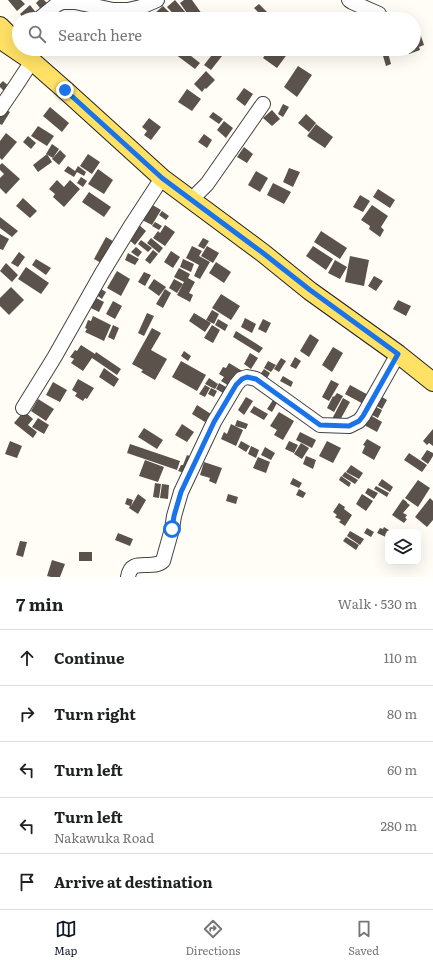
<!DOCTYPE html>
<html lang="en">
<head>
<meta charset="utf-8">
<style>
  body { margin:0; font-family:Literata,serif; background:#f6f6f6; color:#202124 }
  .controls { position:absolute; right:12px; bottom:12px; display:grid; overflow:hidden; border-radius:8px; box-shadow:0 4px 16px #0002 }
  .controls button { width:36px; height:36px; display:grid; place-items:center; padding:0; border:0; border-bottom:1px solid #e0e0e0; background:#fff; color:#202124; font:20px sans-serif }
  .stop { position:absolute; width:12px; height:12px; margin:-9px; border:3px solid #1a73e8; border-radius:50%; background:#fff }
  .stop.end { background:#1a73e8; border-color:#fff; box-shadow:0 1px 4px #0008 }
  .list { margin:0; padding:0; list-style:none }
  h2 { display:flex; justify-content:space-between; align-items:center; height:52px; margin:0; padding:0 16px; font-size:17px }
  h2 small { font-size:13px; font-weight:400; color:#757577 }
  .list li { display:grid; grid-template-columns:26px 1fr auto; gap:12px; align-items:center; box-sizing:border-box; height:56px; padding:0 16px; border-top:1px solid #e0e0e0 }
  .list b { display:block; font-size:15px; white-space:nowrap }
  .list p { margin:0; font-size:13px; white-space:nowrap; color:#757577 }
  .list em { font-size:13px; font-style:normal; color:#757577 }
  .icon { flex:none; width:22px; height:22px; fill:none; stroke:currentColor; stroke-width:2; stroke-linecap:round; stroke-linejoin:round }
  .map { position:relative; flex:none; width:433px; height:577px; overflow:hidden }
  .search { position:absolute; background:#fff; box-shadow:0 4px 16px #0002; left:12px; right:12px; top:12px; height:44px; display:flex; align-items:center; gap:10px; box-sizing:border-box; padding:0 14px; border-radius:22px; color:#757577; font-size:15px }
  .sheet { height:332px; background:#fff }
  nav { display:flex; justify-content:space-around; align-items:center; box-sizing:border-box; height:56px; border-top:1px solid #e0e0e0; background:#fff; font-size:11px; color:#757577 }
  nav a { display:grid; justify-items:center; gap:2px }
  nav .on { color:#111827 }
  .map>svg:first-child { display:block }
  .building { fill:#5b524c }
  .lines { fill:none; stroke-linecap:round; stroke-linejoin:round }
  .minor-casing { stroke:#444; stroke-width:16 }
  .major-casing { stroke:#222; stroke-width:20 }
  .minor { stroke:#fff; stroke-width:14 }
  .major { stroke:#ffe165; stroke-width:18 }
  .route { stroke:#1a73e8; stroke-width:5 }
</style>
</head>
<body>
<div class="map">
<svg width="433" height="577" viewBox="0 0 433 577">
  <rect width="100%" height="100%" fill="#fffdf5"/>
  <g class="building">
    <polygon points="8,0 21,0 25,4 17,11"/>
    <polygon points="39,0 44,0 50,6 43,12 36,3"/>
    <polygon points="175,0 186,13 180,19 178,19 167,7"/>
    <polygon points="184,0 192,0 202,14 196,19 191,19 180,3"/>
    <polygon points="259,4 271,16 268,19 265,19 254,8"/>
    <polygon points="30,5 37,14 31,19 24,19 20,14"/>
    <polygon points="163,6 171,14 166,19 161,19 155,13"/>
    <polygon points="420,33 424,45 419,47 420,50 409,54 409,53 403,55 400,49 414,49 414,35"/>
    <polygon points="173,49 182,49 200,63 195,69 171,51"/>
    <polygon points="262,49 291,49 277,68 263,58 267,52"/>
    <polygon points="381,49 387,49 391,64 386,66"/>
    <polygon points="215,51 222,56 211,70 204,65"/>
    <polygon points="298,66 312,75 297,97 284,87"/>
    <polygon points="206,71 215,80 206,89 205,88 202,92 194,84"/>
    <polygon points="3,81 11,88 6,93 0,87 0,84"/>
    <polygon points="244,88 253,94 245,106 236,99"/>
    <polygon points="187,89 201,99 192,111 178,102"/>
    <polygon points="283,104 289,107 283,117 278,114"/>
    <polygon points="50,107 69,123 62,132 43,116"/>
    <polygon points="3,108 10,112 2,125 0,124 0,114"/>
    <polygon points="272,110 280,119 272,126 263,118"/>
    <polygon points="213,112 223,119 219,124 209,117"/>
    <polygon points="306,114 316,123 309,132 298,123"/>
    <polygon points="149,118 161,127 151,140 144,135 147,131 142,127"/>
    <polygon points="224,121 233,128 226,138 217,130"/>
    <polygon points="316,124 333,137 325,148 307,136"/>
    <polygon points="38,126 54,136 47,146 31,136"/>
    <polygon points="6,133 17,142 2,160 0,158 0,141"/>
    <polygon points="204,134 212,140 207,148 198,142"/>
    <polygon points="28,136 36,143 31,149 23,142"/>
    <polygon points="52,144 59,149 53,158 46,154"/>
    <polygon points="244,147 253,154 247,163 237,157"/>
    <polygon points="60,150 66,156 59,165 52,159"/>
    <polygon points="47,154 52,162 38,172 33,165"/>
    <polygon points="88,154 100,162 92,174 80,166"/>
    <polygon points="2,163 20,179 6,194 0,188 0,178 4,174 0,170 0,165"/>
    <polygon points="68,166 75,171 78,166 86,172 84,176 77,172 74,177 64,171"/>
    <polygon points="289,168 300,172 293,187 283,182"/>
    <polygon points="98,169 113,180 104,194 88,184"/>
    <polygon points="256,171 268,178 260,192 248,185"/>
    <polygon points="81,177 87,181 83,187 77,183"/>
    <polygon points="57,180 64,187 70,180 80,189 64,207 53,197 55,194 49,189"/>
    <polygon points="273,183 291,192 284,204 267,195"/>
    <polygon points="378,189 395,200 390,208 373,197"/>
    <polygon points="89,192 111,207 104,217 82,202"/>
    <polygon points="360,195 370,201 363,212 353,207"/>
    <polygon points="23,198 37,211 30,218 16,206"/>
    <polygon points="151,204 161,210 152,225 142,220"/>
    <polygon points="372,205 388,216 381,227 384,230 380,237 369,229 370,226 361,220"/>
    <polygon points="162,211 169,216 166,220 159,215"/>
    <polygon points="0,217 18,231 12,237 0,228"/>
    <polygon points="155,222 162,226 159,230 152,226"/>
    <polygon points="138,224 146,231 135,245 127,238"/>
    <polygon points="165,225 175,232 165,246 153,238 158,231 160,233"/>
    <polygon points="321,231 347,248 340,259 314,242"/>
    <polygon points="0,234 9,239 3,250 0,249"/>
    <polygon points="106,237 116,243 103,264 94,259"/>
    <polygon points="151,238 163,248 159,253 147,243"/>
    <polygon points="203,238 209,241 204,249 198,246"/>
    <polygon points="141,240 152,248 148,252 138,244"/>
    <polygon points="192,246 202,251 199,256 210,262 200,279 194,276 199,265 186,258"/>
    <polygon points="207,246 219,253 213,263 201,256"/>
    <polygon points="313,246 333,259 326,270 306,256"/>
    <polygon points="136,247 142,252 138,257 131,252"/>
    <polygon points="153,250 158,254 150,264 145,260"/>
    <polygon points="171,251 180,257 173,268 164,262"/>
    <polygon points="19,252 25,257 18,267 11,263"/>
    <polygon points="128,253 139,259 135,265 125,260"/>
    <polygon points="350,256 369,260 364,286 345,282"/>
    <polygon points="36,259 51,268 46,275 32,265"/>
    <polygon points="183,259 194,264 191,272 180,267"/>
    <polygon points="335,260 347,267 340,279 328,273"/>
    <polygon points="216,262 231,272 224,283 209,273"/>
    <polygon points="6,263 18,275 12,282 0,271"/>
    <polygon points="26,267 49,283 41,294 18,279"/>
    <polygon points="179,268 190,274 188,278 195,282 189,293 193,295 190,302 177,295 184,282 174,277"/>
    <polygon points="117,271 130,279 121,296 107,288"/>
    <polygon points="144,272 151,275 145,286 138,282"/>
    <polygon points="374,276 383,281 376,291 368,286"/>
    <polygon points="154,279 166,287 159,296 148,288"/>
    <polygon points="174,279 183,284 177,293 169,288"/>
    <polygon points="96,286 106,292 102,299 92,292"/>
    <polygon points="11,287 24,300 9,315 0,306 0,298"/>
    <polygon points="165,289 171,293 163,308 156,304"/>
    <polygon points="221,294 240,306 231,320 212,308"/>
    <polygon points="94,297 104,302 99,312 89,307"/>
    <polygon points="398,300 411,306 406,316 393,309"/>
    <polygon points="113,301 122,306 115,319 106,314"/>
    <polygon points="212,310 219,314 214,324 206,320"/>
    <polygon points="147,313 154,316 144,336 138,333"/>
    <polygon points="194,313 211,323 205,332 189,321"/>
    <polygon points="93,316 111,325 104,341 85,332 87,329 85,328 88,320 91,321"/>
    <polygon points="245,318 256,324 252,333 241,327"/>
    <polygon points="218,319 228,325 225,331 215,325"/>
    <polygon points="263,319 271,323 266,333 258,329"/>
    <polygon points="113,325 119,328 114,340 108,337"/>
    <polygon points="212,325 220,330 213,343 204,338"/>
    <polygon points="152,328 161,333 151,350 167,359 155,380 141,372 143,370 132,364"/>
    <polygon points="236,331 263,348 259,353 233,337"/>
    <polygon points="310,334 319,340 309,357 300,351"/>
    <polygon points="81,345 95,354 96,352 121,369 117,375 92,358 83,371 71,363 74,359 70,357 75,350 77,351"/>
    <polygon points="333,347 343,353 332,372 322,365"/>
    <polygon points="184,351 191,356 188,361 181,356"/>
    <polygon points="250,353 258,358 251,369 244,364"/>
    <polygon points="295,357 301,361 296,369 290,366"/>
    <polygon points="281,358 286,361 279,372 274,369"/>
    <polygon points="181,361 206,375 197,391 172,377"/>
    <polygon points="268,361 276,365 271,372 264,368"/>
    <polygon points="229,363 244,372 236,390 221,381 224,377 219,374 223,367 226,368"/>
    <polygon points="104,368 119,379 114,387 99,377"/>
    <polygon points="264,369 270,373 266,380 259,376"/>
    <polygon points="283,376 293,382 291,387 280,381"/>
    <polygon points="209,378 218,384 215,389 205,384"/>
    <polygon points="78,379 94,388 87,399 85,398 83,401 75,396 77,393 72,390"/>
    <polygon points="331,380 339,384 329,401 322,397"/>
    <polygon points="53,382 67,390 60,402 46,395"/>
    <polygon points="219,383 228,388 225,394 216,389"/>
    <polygon points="205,385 210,388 205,397 199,394"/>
    <polygon points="350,385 372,397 367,406 345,394"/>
    <polygon points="211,388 217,391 214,397 208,394"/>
    <polygon points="337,393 343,396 334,412 327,408 333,396 334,397"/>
    <polygon points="246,397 253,401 244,415 238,410"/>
    <polygon points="382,397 387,400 382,409 377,406"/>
    <polygon points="343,398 350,402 339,422 332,419"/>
    <polygon points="38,399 54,409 46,421 31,411"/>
    <polygon points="273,400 277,403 272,412 267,409"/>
    <polygon points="197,405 211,414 205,422 192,414"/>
    <polygon points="254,406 268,414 264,420 250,412"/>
    <polygon points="376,407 382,410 378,418 372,415"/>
    <polygon points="24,411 33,419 28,425 37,432 33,438 14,423"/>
    <polygon points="279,412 294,421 283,440 274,435 277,430 270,426"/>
    <polygon points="370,415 382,422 377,432 364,425"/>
    <polygon points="38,418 49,425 44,434 32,427"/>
    <polygon points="237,420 248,424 246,429 235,426"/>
    <polygon points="182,424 194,432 187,442 175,435"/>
    <polygon points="231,424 243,430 236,446 221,439 224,432 227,434"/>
    <polygon points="144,428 163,440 157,449 138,437"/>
    <polygon points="433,429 433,446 429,443 427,445 423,441"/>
    <polygon points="300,432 316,440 312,448 296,440"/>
    <polygon points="367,439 381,447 374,460 362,453 365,446 363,445"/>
    <polygon points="10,441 22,446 17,458 5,454"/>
    <polygon points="241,441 250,446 246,452 238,447"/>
    <polygon points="289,441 298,445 294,453 285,449"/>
    <polygon points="327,441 341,448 333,463 319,456"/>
    <polygon points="301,443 309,448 302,459 294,454"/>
    <polygon points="130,444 180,461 177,470 127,453"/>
    <polygon points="251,446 259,450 256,458 248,454"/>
    <polygon points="265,447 275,453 271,460 261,455"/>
    <polygon points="427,450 433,453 433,456 428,464 421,459"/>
    <polygon points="409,453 427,465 422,472 404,460"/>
    <polygon points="187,455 195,458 188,474 178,471 181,465 183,465"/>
    <polygon points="306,456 316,460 313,469 303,464"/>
    <polygon points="258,457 270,462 266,473 253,468"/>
    <polygon points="145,460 164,467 158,482 139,476"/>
    <polygon points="204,462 222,468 216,484 209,481 210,478 200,475"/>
    <polygon points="351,465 363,473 359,479 346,472"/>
    <polygon points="345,472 358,480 355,484 342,476"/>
    <polygon points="341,476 351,483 349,487 339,480"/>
    <polygon points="293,478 302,483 299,488 290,484"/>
    <polygon points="382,479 393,487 390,492 378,485"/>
    <polygon points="418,480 430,488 418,507 405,498"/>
    <polygon points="155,483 161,484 159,498 153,497"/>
    <polygon points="162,484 169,485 168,499 160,498"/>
    <polygon points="376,486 389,493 387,497 374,489"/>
    <polygon points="368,488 378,493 374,499 365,493"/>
    <polygon points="299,489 306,493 303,498 296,495"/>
    <polygon points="138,494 146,500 138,514 129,508 130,506 125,504 127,498 133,500 131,506"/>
    <polygon points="228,494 238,497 236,504 226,501"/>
    <polygon points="362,494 373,501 366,511 356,504"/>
    <polygon points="430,498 433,501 433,520 427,527 415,517"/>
    <polygon points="403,499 407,502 407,503 410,505 403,513 407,515 405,518 407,519 404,523 392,515"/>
    <polygon points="339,503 345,507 344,509 352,515 345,526 339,522 341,520 335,517 337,515 333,512"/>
    <polygon points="384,527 392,532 388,532 388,538 377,533 380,528 383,529"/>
    <polygon points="367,528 374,532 371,537 364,533"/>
    <polygon points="350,531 364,539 360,545 347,536"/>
    <polygon points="118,533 133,539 130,546 115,540"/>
    <polygon points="346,537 359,545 356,550 343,541"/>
    <polygon points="20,541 27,542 23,557 16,555"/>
    <rect x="79" y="552" width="13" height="9"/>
    <polygon points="52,560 65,564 60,577 51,577 47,576"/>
  </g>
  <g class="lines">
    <defs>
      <g id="minor">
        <polyline points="349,0 352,2 379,14"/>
        <polyline points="39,19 56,5 62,2 75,2 113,10 128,10 141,7 157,0"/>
        <polyline points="7,44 19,36"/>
        <polyline points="0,109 17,84 32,61"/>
        <polyline points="191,200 207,184 263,104"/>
        <polyline points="23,408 54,358 102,273 132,224 162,178"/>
        <path d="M128,577C131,556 152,571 163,561L172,529L174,516L181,492L214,422L236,385L241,379L247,377L256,379L320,425L349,426L359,421L363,416L398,354"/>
      </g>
      <polyline id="major" points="0,26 6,32 7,44 32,61 65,90 162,178 263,253 310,291 398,354 433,382"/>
    </defs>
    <use href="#minor" class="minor-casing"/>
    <use href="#major" class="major-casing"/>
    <use href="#minor" class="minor"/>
    <use href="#major" class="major"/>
  </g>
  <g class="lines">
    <polyline class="route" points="65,90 162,178 263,253 310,290 398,354 363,416 359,421 349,426 320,425 256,379 247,377 242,379 236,385 214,422 181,492 174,516 172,529"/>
  </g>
</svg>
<div class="controls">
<button><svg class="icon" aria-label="layers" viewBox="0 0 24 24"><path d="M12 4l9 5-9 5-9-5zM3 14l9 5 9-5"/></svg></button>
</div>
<div class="stop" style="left:172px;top:529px"></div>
<div class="stop end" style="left:65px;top:90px"></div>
<div class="search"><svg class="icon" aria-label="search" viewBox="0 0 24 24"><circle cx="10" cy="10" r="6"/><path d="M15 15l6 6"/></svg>Search here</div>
</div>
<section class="sheet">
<h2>7 min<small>Walk · 530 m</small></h2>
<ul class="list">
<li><svg class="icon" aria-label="ahead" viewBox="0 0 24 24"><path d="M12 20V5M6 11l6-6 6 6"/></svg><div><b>Continue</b></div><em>110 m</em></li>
<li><svg class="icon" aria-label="right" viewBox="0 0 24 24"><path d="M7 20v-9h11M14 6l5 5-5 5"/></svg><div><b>Turn right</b></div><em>80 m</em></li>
<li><svg class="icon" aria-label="left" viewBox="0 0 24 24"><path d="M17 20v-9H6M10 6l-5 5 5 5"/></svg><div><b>Turn left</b></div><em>60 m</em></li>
<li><svg class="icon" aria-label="left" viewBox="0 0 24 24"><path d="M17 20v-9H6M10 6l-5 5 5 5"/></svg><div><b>Turn left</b><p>Nakawuka Road</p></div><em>280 m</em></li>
<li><svg class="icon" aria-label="arrive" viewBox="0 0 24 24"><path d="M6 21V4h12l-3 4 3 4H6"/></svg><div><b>Arrive at destination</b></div></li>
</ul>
</section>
<nav>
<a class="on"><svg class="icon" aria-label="map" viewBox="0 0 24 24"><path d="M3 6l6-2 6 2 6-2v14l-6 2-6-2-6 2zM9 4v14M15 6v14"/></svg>Map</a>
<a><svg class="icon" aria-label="directions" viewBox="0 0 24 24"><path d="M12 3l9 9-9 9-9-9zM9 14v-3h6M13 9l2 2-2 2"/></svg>Directions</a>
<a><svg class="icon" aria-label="saved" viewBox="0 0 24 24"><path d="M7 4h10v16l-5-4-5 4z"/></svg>Saved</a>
</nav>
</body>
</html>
